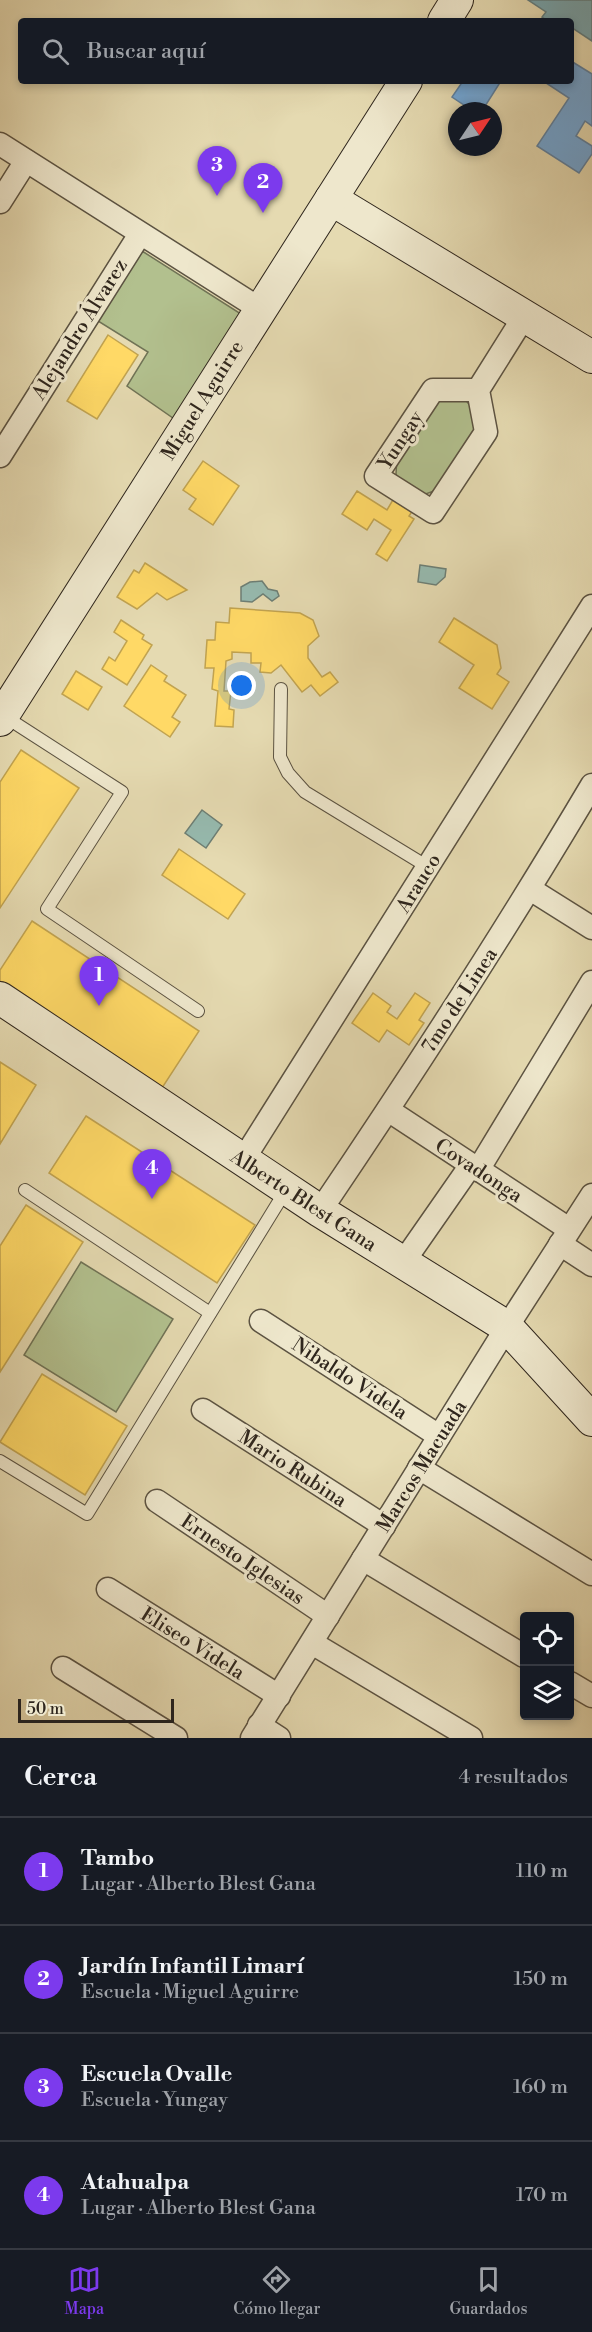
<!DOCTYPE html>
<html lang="es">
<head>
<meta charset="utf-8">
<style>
  body { margin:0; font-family:"Libre Bodoni",serif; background:#242831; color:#f1f3f6 }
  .controls { position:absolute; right:18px; bottom:18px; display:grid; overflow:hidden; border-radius:6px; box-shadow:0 3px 9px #0003 }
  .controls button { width:54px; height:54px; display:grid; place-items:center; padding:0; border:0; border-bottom:2px solid #363941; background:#171b24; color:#f1f3f6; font:30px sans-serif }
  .compass { position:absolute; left:448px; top:102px; width:54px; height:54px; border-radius:50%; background:#171b24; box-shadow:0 3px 9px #0003; rotate:55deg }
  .scale { position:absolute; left:18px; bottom:15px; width:156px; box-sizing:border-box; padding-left:6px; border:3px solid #2f261d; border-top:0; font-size:16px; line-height:21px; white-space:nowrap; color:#2f261d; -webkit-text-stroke:4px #eee7cc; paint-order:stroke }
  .you { position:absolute; left:242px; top:686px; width:21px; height:21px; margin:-15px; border:4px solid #fff; border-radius:50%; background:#1a73e8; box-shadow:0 0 0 9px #1a73e833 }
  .badge { display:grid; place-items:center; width:39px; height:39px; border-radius:50%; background:#7c3aed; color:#fff; font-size:20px; font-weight:700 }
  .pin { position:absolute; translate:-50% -50px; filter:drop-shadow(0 2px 3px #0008) }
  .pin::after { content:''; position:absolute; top:32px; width:21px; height:18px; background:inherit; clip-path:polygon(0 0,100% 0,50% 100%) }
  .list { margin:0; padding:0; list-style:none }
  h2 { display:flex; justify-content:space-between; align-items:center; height:78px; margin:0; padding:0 24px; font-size:26px }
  h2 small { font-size:20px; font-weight:400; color:#9ea1a6 }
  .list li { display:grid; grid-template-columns:39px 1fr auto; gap:18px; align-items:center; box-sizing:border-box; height:108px; padding:0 24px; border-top:2px solid #363941 }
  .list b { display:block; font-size:22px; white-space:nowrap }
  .list p { margin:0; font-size:20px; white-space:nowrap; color:#9ea1a6 }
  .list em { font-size:20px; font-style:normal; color:#9ea1a6 }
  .icon { flex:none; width:33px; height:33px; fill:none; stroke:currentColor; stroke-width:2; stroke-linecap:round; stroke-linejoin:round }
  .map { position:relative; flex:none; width:592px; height:1738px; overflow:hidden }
  .search { position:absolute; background:#171b24; box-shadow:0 3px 9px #0003; left:18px; right:18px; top:18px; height:66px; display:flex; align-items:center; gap:15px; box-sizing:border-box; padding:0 21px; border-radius:6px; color:#9ea1a6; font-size:22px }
  .sheet { height:510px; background:#171b24 }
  nav { display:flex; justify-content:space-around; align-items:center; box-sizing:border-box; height:84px; border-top:2px solid #363941; background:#171b24; font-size:16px; color:#9ea1a6 }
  nav a { display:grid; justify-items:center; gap:3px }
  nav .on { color:#7c3aed }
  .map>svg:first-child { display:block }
  .green { fill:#b2c08e; stroke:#707356; stroke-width:1.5 }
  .water { fill:#96baaf; stroke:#6d7f75; stroke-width:1.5 }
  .homes { fill:#ffd966; stroke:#c1a350; stroke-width:1.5 }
  .schools { fill:#6fa8dc; stroke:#5c81a3; stroke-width:1.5 }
  .public { fill:#76a5af; stroke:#617f83; stroke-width:1.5 }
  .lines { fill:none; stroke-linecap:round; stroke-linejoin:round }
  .lane-casing { stroke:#5c5342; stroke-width:14 }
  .street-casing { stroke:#5c5342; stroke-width:25 }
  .secondary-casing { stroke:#2f261d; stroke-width:34 }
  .lane { stroke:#eee7cc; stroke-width:12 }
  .street { stroke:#eee7cc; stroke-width:22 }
  .secondary { stroke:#eee7cc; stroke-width:32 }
  .labels { text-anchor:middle; stroke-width:6; stroke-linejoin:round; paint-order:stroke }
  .street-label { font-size:20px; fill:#2f261d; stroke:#eee7cc }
</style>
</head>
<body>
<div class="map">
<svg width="592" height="1738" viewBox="0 0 592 1738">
  <rect width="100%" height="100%" fill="#e5dab1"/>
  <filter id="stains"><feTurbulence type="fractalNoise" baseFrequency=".00333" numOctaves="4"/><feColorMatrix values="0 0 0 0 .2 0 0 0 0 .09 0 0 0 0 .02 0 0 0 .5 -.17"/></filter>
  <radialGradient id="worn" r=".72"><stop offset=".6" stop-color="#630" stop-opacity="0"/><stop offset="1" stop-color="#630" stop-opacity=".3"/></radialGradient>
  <g class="green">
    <polygon points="142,251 252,321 183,425 127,386 148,352 98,321"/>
    <polygon points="463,397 473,409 477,430 434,491 420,496 400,485 396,474 397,457 433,402"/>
    <polygon points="81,1262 173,1319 116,1412 24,1355"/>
  </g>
  <g class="water">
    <polygon points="420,565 446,569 445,577 436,585 418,582"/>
    <polygon points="262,581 268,589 277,591 279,596 272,601 263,594 252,602 241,601 241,587 250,582"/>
    <polygon points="202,810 222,825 206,848 185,833"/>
  </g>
  <g class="homes">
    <polygon points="108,335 138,355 97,419 67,401"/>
    <polygon points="203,461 239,486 213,525 189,509 196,499 183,490"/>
    <polygon points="357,491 387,510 394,498 413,510 409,516 414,519 387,561 376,554 391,530 374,519 367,530 342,514"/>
    <polygon points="145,563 187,590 167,600 157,593 137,609 117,597 134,570 139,573"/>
    <polygon points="230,608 300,613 313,620 319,636 308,646 308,658 322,677 330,672 338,682 320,696 311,685 302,692 281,665 271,673 260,672 261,663 251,663 251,653 232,652 232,659 226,661 224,691 231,691 229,709 234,710 233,727 215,726 218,691 212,689 214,668 205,668 207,640 215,640 216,622 229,623"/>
    <polygon points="454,618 497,645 501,668 497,674 509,682 492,709 459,688 474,665 439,642"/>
    <polygon points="121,620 144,635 142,639 152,645 127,685 102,669 109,657 115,661 127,641 114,632"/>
    <polygon points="151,665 167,676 164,681 186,695 172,717 180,722 170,737 124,706"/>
    <polygon points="76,671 102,687 88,710 62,694"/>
    <polygon points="21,750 79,788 0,908 0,782"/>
    <polygon points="179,849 245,894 228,919 162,875"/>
    <polygon points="32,921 199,1031 162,1088 0,981 0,970"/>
    <polygon points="373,993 391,1006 387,1012 397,1019 415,993 430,1003 419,1020 424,1023 409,1045 387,1030 379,1042 352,1023"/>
    <polygon points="0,1062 36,1085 0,1144"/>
    <polygon points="86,1116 255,1225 217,1283 49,1173"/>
    <polygon points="26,1205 83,1242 0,1372 0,1246"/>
    <polygon points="42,1374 127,1426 85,1495 0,1442"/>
  </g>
  <g class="schools">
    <polygon points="571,61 592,74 592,126 585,121 576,136 592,146 592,154 579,173 537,146 569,98 543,81 571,81"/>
    <polygon points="463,81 501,81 482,111 473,111 452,97"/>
  </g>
  <polygon class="public" points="528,0 592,0 592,41 571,27 571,21 548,21 542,17 546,12"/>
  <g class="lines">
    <defs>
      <g id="lane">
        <polyline points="281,689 280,757 288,773 305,792 428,867"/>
        <polyline points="4,716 122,792 47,909 198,1011"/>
        <polyline points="25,1190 210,1313"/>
        <polyline points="0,1461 87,1514 286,1190"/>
      </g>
      <g id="street">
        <polyline points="0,144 260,309"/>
        <polyline points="0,202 26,161"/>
        <polyline points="478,390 433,390 376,476 433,512 486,432 478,390 525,315"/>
        <polyline points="0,456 140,234"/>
        <polyline points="530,889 592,928"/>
        <polyline points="388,1110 569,1229"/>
        <polyline points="243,1160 592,606"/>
        <polyline points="478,1170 592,982"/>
        <path d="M320,1211C414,1072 506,930 592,785"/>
        <polyline points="560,1244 592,1265"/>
        <polyline points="402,1264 471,1165"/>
        <polyline points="261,1321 439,1436"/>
        <polyline points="203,1410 384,1526"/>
        <polyline points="419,1468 592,1574"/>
        <polyline points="157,1501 328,1616"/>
        <polyline points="363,1559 524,1656"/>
        <polyline points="108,1589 279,1696"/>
        <polyline points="312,1643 471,1738"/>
        <polyline points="63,1668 176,1738"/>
        <polyline points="570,1683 592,1696"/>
        <polyline points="259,1725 279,1738"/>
        <polyline points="252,1738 507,1327 592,1195"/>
      </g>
      <g id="secondary">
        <polyline points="444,21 457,0"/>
        <polyline points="331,199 592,357"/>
        <polyline points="0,720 406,81"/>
        <polyline points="0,998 320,1211 507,1327 592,1420"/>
      </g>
    </defs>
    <use href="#lane" class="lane-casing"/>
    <use href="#street" class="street-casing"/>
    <use href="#secondary" class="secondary-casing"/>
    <use href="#lane" class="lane"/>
    <use href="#street" class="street"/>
    <use href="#secondary" class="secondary"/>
  </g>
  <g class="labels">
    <g class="street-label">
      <text transform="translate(79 329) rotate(-58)" y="7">Alejandro Álvarez</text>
      <text transform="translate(202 400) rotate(-58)" y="7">Miguel Aguirre</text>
      <text transform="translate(400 440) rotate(-57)" y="7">Yungay</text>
      <text transform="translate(418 883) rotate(-58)" y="7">Arauco</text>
      <text transform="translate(459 1000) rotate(-57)" y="7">7mo de Linea</text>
      <text transform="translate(479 1170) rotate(33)" y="7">Covadonga</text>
      <text transform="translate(304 1200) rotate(33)" y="7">Alberto Blest Gana</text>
      <text transform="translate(350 1378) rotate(33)" y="7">Nibaldo Videla</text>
      <text transform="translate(421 1466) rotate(-58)" y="7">Marcos Macuada</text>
      <text transform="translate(293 1468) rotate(33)" y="7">Mario Rubina</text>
      <text transform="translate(243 1559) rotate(34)" y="7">Ernesto Iglesias</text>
      <text transform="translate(193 1643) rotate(32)" y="7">Eliseo Videla</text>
    </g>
  </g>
  <rect width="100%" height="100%" filter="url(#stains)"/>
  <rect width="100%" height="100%" fill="url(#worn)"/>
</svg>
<div class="controls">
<button><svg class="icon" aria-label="locate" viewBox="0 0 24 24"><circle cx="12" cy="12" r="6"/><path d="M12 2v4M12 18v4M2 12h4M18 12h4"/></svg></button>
<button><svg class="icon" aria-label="layers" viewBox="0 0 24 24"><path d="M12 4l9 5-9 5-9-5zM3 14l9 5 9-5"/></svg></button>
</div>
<svg class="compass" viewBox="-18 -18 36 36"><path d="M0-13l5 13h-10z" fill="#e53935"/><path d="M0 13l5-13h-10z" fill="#9ea1a6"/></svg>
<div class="scale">50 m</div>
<div class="you"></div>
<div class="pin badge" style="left:99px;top:1006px">1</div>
<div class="pin badge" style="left:263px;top:213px">2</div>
<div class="pin badge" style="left:217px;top:196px">3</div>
<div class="pin badge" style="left:152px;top:1199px">4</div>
<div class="search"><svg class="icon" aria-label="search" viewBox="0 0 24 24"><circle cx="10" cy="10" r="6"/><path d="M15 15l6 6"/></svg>Buscar aquí</div>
</div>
<section class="sheet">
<h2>Cerca<small>4 resultados</small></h2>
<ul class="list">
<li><span class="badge">1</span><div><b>Tambo</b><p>Lugar · Alberto Blest Gana</p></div><em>110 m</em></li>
<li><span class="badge">2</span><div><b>Jardín Infantil Limarí</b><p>Escuela · Miguel Aguirre</p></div><em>150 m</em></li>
<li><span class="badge">3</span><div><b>Escuela Ovalle</b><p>Escuela · Yungay</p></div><em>160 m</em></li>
<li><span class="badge">4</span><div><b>Atahualpa</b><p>Lugar · Alberto Blest Gana</p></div><em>170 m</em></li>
</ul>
</section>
<nav>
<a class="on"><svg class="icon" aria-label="map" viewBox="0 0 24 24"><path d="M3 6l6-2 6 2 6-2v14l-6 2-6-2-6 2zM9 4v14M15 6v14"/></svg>Mapa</a>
<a><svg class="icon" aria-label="directions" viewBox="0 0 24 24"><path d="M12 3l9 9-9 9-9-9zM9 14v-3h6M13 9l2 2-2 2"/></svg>Cómo llegar</a>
<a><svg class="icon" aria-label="saved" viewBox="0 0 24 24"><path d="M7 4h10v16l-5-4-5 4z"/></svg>Guardados</a>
</nav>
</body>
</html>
